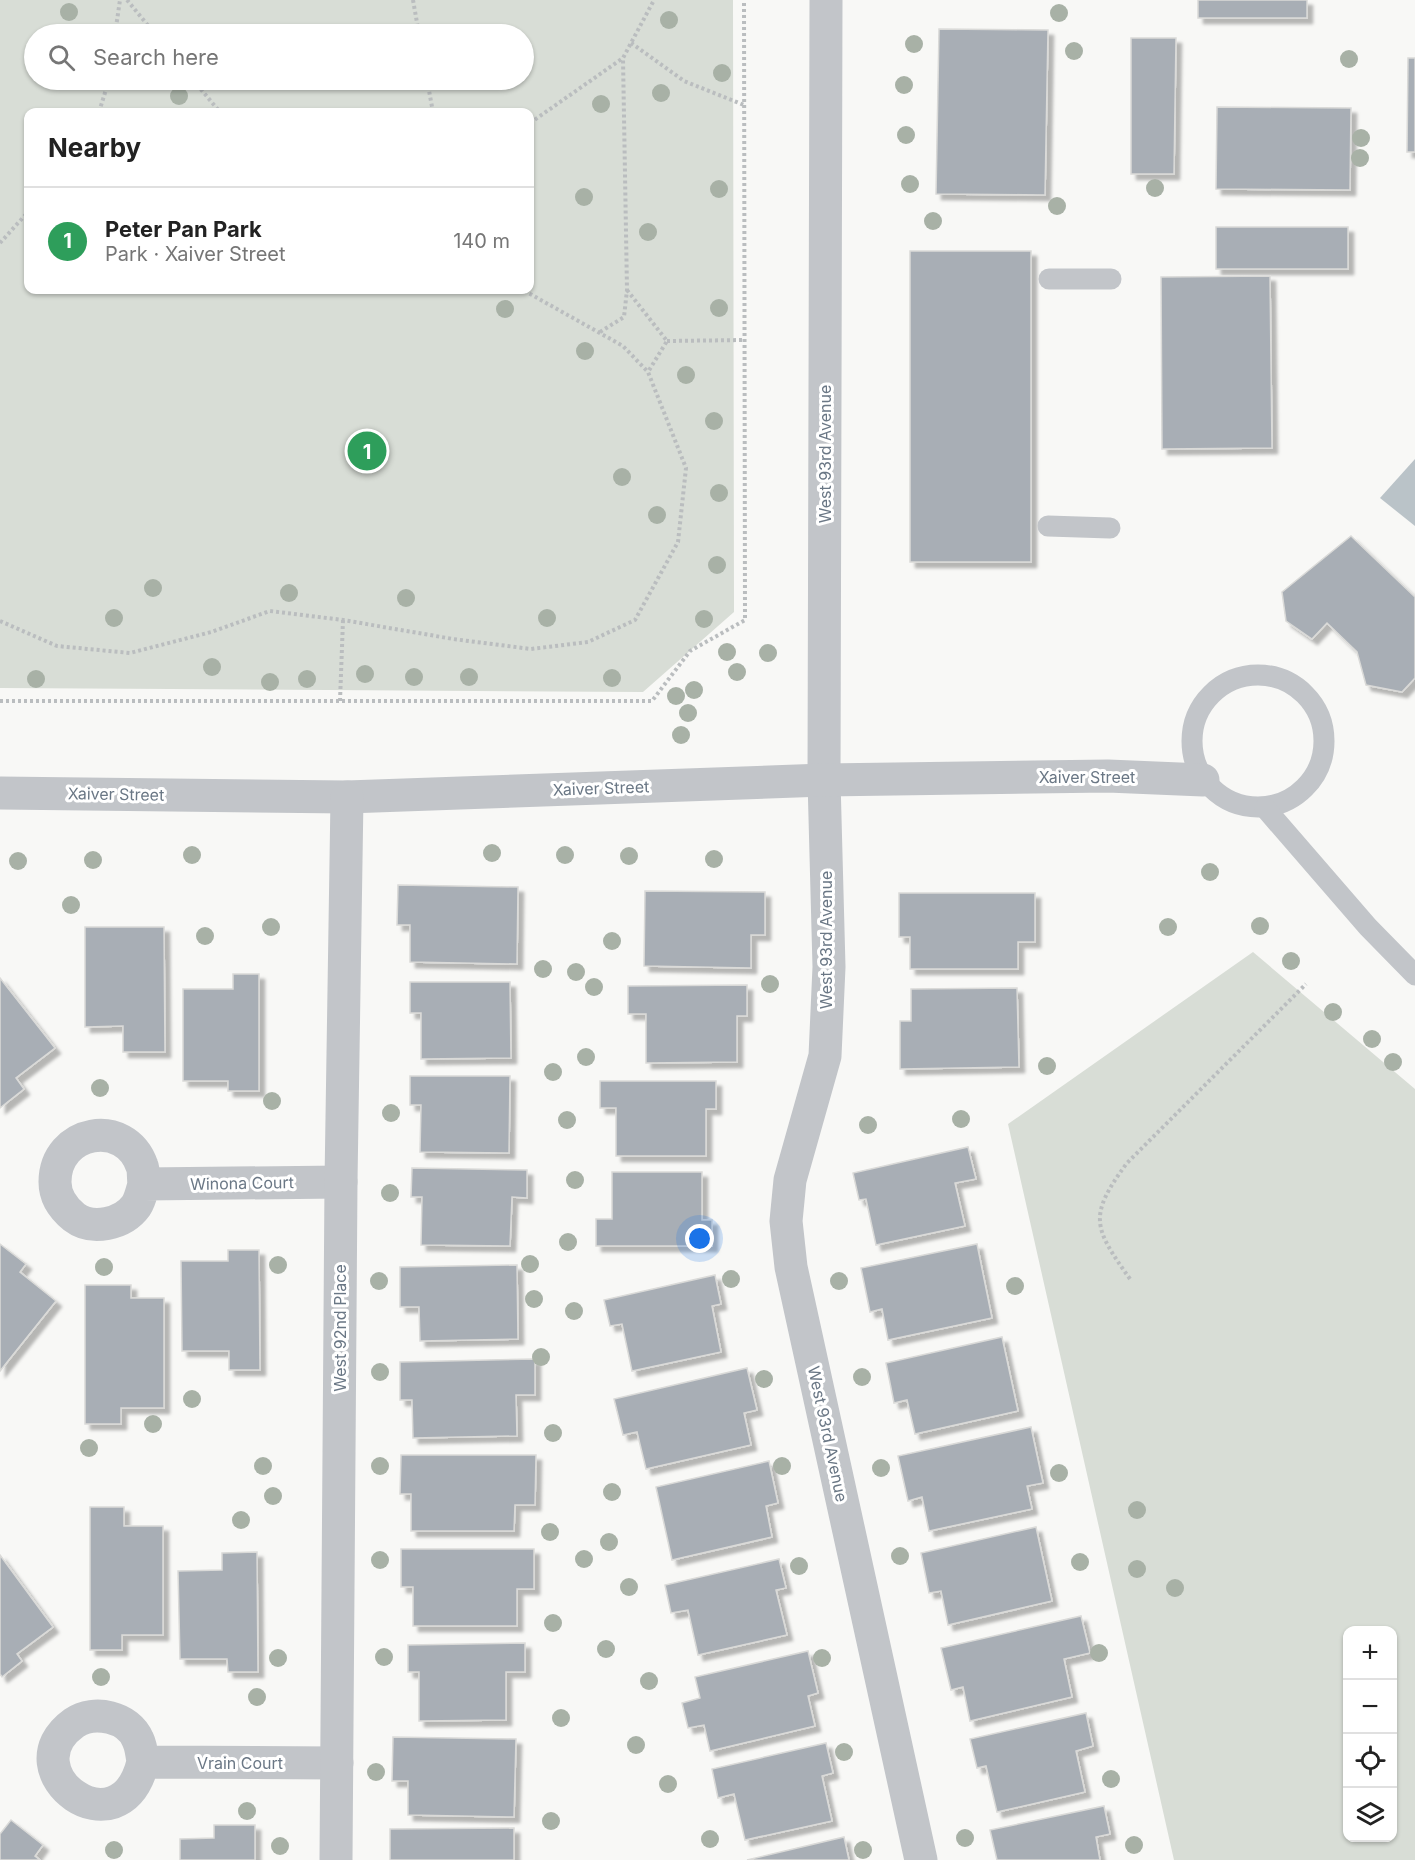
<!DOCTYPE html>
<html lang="en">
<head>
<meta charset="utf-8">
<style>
  body { margin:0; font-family:Inter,sans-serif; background:#f2f2f2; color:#222 }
  .controls { position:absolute; right:18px; bottom:18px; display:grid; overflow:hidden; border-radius:12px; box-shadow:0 2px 4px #0004 }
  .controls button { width:54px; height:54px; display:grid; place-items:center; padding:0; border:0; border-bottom:2px solid #e0e0e0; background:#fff; color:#222; font:30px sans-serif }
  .you { position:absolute; left:700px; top:1239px; width:21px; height:21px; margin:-15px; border:4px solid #fff; border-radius:50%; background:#1a73e8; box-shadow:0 0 0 9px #1a73e833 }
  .badge { display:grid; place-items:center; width:39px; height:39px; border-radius:50%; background:#2563eb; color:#fff; font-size:20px; font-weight:700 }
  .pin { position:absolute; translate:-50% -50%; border:3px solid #fff; box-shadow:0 2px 6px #0006 }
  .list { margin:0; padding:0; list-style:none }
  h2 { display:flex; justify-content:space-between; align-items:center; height:78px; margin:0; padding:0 24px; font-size:26px }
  h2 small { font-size:20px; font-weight:400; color:#767676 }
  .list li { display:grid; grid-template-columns:39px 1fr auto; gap:18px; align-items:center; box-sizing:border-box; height:108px; padding:0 24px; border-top:2px solid #e0e0e0 }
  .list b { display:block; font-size:22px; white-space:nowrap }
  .list p { margin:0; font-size:20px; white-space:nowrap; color:#767676 }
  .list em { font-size:20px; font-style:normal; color:#767676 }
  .icon { flex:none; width:33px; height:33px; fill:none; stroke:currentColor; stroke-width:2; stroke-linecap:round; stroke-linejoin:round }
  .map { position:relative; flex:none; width:1415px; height:1860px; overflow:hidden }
  .search { position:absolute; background:#fff; box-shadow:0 2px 4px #0004; left:24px; top:24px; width:510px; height:66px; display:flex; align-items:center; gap:15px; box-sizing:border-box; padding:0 21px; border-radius:33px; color:#767676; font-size:22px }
  .panel { position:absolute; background:#fff; box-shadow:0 2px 4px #0004; left:24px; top:108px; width:510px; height:186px; border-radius:12px }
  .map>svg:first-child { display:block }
  .green { fill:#d8ddd6; fill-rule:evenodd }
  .water { fill:#bac3c8 }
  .building { fill:#a8aeb5; stroke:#dadad8; stroke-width:1.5; filter:url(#shadow) }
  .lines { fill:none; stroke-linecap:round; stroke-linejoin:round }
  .path { stroke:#babdbf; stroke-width:4; stroke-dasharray:3 3; stroke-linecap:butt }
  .service { stroke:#c2c5c9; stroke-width:21 }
  .minor { stroke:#c2c5c9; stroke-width:33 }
  .tree { fill:#a8b1a6 }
  .labels { text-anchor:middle; stroke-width:6; stroke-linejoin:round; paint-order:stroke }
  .street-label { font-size:16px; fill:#6a7785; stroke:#fff }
</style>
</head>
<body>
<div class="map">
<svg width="1415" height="1860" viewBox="0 0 1415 1860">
  <defs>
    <filter id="shadow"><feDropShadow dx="5.5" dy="5.5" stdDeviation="1.5" flood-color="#0004"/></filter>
  </defs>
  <rect width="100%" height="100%" fill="#f8f8f6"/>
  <g class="green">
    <path d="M0,0H733L734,612L643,692L0,688ZM34,34H524V80H34ZM28,112H530V290H28Z"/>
    <path d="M1253,952L1415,1089V1860H1174L1008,1124ZM1348,1630H1392V1838H1348Z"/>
  </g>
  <polygon class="water" points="1415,459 1415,526 1380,498"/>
  <g class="building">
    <rect x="1198" y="0" width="109" height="18"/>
    <polygon points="939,29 1048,30 1045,195 936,194"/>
    <polygon points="1131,38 1176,38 1174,174 1131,174"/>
    <polygon points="1408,58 1415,58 1415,152 1407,152"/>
    <polygon points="1217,107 1351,108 1350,190 1216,189"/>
    <rect x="1216" y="227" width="132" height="42"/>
    <rect x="910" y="251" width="121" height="311"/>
    <polygon points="1270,276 1272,448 1162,449 1161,277"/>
    <polygon points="1351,536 1415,597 1415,678 1402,692 1366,685 1357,652 1327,623 1312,639 1286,621 1282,592"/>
    <polygon points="398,885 518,887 517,964 410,962 410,925 397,925"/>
    <polygon points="645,891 765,892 765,935 751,935 751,968 644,966"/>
    <polygon points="899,893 1035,893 1035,942 1018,942 1018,969 910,969 910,937 899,937"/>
    <polygon points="85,927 164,927 165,1052 123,1052 123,1026 85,1027"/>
    <polygon points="233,974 259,974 259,1091 228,1091 228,1081 183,1081 183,989 233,989"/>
    <polygon points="0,978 55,1048 16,1078 24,1089 0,1108"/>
    <polygon points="410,982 510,982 511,1058 421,1059 421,1013 410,1013"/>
    <polygon points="747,985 747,1016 737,1016 737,1062 646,1063 646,1014 628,1014 628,986"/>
    <polygon points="1017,988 1019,1067 900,1069 900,1021 911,1021 911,989"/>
    <polygon points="410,1076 510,1076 509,1153 420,1152 421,1105 410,1105"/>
    <polygon points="600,1081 716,1081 716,1109 706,1109 706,1156 616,1156 616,1108 600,1108"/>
    <polygon points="968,1147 976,1179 955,1183 965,1226 876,1245 866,1199 859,1200 853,1173"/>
    <polygon points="412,1168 527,1170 527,1198 512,1197 510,1246 421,1245 422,1197 411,1197"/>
    <polygon points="612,1172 702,1172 702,1220 712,1220 712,1246 596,1246 596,1219 612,1219"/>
    <polygon points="0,1244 26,1264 20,1272 56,1301 0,1371"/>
    <polygon points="977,1244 992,1318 888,1340 882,1309 870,1312 861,1268"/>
    <polygon points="228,1250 259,1250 260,1370 229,1370 229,1351 182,1351 181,1261 228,1261"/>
    <polygon points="517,1265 518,1339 420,1341 419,1307 400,1307 400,1267"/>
    <polygon points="715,1275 721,1304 712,1306 721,1352 632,1371 622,1324 610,1326 604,1300"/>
    <polygon points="85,1285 131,1285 131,1298 164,1298 164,1408 121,1408 121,1424 85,1424"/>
    <polygon points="1002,1337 1018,1411 915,1434 907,1400 894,1403 886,1363"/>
    <polygon points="535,1359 535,1395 516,1395 517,1436 413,1438 412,1400 400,1400 400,1362"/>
    <polygon points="747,1368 757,1410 744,1413 751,1445 646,1469 637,1432 623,1435 614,1399"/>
    <polygon points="1031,1427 1043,1483 1027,1486 1032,1509 929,1531 922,1497 908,1501 898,1456"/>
    <polygon points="401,1455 536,1455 535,1505 515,1505 514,1531 411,1531 411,1494 400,1494"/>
    <polygon points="769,1461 778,1503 766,1506 772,1537 672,1560 656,1487"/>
    <polygon points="90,1507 124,1507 124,1526 163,1526 163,1635 122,1635 122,1650 90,1650"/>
    <polygon points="1036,1527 1052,1601 948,1625 941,1591 929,1593 921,1553"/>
    <polygon points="401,1549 534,1549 534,1589 517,1589 517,1626 413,1626 413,1587 401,1587"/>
    <polygon points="257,1552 258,1672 228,1672 227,1659 180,1659 178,1571 222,1570 222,1553"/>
    <polygon points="0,1555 53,1627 17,1654 22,1661 2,1677 0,1674"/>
    <polygon points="779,1559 786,1588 776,1590 787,1635 698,1655 688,1610 671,1613 665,1585"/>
    <polygon points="1081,1616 1090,1653 1064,1659 1072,1697 970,1721 963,1687 951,1690 941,1648"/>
    <polygon points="525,1643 525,1672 506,1672 506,1720 419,1721 419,1672 408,1672 408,1645"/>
    <polygon points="808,1651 818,1693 808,1696 815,1726 710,1751 704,1725 688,1728 682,1703 700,1698 695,1677"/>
    <polygon points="1086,1713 1093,1746 1076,1751 1085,1792 997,1812 986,1766 977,1768 970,1739"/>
    <polygon points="393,1737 516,1739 514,1817 408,1815 408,1781 392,1781"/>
    <polygon points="826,1743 833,1773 822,1776 832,1821 745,1840 734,1794 718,1798 712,1769"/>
    <polygon points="1104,1806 1110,1834 1096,1837 1100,1860 997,1860 990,1830"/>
    <polygon points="11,1820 43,1845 35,1856 40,1860 0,1860 0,1834"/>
    <polygon points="214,1825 255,1825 255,1860 180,1860 180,1839 214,1838"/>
    <polygon points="514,1828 514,1860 390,1860 390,1829"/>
    <polygon points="844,1837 849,1860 747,1860"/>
  </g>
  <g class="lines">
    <g class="path">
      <polyline points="127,0 155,34"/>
      <polyline points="413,0 419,34"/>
      <polyline points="115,34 120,0"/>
      <polyline points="631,43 684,81 744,105"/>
      <polyline points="193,80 220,112"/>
      <polyline points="427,80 433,112"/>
      <polyline points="99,112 109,80"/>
      <polyline points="530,123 623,58 654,0"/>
      <polyline points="0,243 28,212"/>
      <polyline points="627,290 667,341 648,372"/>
      <polyline points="600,332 624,317 627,290 623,58"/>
      <polyline points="667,341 744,340"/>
      <polyline points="0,621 57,646 130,653 211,632 270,611 343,620 453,639 531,649 588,642 635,620 678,542 686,468 648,372 623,346 523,290"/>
      <polyline points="0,701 652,701 690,651 745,620 744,0"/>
      <polyline points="340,701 343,620"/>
      <path d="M1130,1279C1093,1227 1088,1216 1127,1163L1306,984"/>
    </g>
    <g class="service">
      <polyline points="1049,279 1111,279"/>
      <polyline points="1048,526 1110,528"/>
      <circle cx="1258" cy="741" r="66"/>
      <polyline points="1265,808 1368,927 1415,975"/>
    </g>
    <g class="minor">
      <polyline points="826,0 824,780 829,967 825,1056 790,1180 786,1221 791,1267 921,1860"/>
      <polyline points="0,793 347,797 824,780 1108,776 1203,780"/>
      <path d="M144,1184C143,1178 144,1171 142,1166C125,1117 55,1130 55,1182C55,1197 63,1208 74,1217C92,1231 123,1224 136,1206C140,1200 142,1191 144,1184L341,1182"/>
      <path d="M143,1762C142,1755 141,1746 138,1740C129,1717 94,1709 74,1723C7,1771 120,1856 143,1762L337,1763"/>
      <polyline points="336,1860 341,1182 347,797"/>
    </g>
  </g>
  <g class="tree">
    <circle cx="69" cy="12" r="9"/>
    <circle cx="1059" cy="13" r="9"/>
    <circle cx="669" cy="20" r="9"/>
    <circle cx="914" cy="44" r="9"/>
    <circle cx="1074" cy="51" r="9"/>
    <circle cx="1349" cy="59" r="9"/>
    <circle cx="722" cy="73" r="9"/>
    <circle cx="904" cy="85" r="9"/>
    <circle cx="661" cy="93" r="9"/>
    <circle cx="179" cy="96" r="9"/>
    <circle cx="601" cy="104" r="9"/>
    <circle cx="906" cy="135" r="9"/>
    <circle cx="1361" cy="138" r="9"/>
    <circle cx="1360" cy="158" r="9"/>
    <circle cx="910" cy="184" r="9"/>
    <circle cx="1155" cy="188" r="9"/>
    <circle cx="719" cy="189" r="9"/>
    <circle cx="584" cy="197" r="9"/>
    <circle cx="1057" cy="206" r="9"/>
    <circle cx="933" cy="221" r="9"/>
    <circle cx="648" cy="232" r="9"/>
    <circle cx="719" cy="308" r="9"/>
    <circle cx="505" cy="309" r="9"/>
    <circle cx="585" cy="351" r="9"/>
    <circle cx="686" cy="375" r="9"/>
    <circle cx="714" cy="421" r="9"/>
    <circle cx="622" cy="477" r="9"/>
    <circle cx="719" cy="493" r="9"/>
    <circle cx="657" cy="515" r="9"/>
    <circle cx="717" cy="565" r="9"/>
    <circle cx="153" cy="588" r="9"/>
    <circle cx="289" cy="593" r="9"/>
    <circle cx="406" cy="598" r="9"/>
    <circle cx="114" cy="618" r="9"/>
    <circle cx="547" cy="618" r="9"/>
    <circle cx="704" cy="619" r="9"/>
    <circle cx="727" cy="652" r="9"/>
    <circle cx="768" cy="653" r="9"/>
    <circle cx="212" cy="667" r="9"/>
    <circle cx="737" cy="672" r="9"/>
    <circle cx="365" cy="674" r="9"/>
    <circle cx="414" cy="677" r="9"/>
    <circle cx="469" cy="677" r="9"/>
    <circle cx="612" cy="678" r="9"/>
    <circle cx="36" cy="679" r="9"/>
    <circle cx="307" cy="679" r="9"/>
    <circle cx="270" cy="682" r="9"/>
    <circle cx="694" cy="690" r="9"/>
    <circle cx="676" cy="696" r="9"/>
    <circle cx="688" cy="713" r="9"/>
    <circle cx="681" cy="735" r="9"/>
    <circle cx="492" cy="853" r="9"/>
    <circle cx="192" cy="855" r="9"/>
    <circle cx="565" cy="855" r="9"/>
    <circle cx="629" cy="856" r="9"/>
    <circle cx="714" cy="859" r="9"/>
    <circle cx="93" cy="860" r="9"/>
    <circle cx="18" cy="861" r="9"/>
    <circle cx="1210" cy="872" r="9"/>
    <circle cx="71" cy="905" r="9"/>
    <circle cx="1260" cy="926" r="9"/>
    <circle cx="271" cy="927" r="9"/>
    <circle cx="1168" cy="927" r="9"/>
    <circle cx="205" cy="936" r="9"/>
    <circle cx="612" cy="941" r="9"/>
    <circle cx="1291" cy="961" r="9"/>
    <circle cx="543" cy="969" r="9"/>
    <circle cx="576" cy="972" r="9"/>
    <circle cx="770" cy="984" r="9"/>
    <circle cx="594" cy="987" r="9"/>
    <circle cx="1333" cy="1012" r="9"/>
    <circle cx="1372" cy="1039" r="9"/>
    <circle cx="586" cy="1057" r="9"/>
    <circle cx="1393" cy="1062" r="9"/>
    <circle cx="1047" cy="1066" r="9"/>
    <circle cx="553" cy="1072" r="9"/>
    <circle cx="100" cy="1088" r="9"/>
    <circle cx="272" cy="1101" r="9"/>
    <circle cx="391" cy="1113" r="9"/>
    <circle cx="961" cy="1119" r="9"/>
    <circle cx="567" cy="1120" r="9"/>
    <circle cx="868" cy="1125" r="9"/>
    <circle cx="575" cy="1180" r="9"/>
    <circle cx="390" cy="1193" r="9"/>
    <circle cx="568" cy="1242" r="9"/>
    <circle cx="530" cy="1264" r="9"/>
    <circle cx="278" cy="1265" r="9"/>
    <circle cx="104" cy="1267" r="9"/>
    <circle cx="731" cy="1279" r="9"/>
    <circle cx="379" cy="1281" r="9"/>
    <circle cx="839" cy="1281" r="9"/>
    <circle cx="1015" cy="1286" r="9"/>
    <circle cx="534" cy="1299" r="9"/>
    <circle cx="574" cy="1311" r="9"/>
    <circle cx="541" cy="1357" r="9"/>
    <circle cx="380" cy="1372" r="9"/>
    <circle cx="862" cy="1377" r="9"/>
    <circle cx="764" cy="1379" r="9"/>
    <circle cx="192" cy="1399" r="9"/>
    <circle cx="153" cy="1424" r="9"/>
    <circle cx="553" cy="1433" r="9"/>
    <circle cx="89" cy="1448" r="9"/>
    <circle cx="263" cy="1466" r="9"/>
    <circle cx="380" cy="1466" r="9"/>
    <circle cx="782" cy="1466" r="9"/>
    <circle cx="881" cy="1468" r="9"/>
    <circle cx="1059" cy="1473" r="9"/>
    <circle cx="612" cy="1492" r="9"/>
    <circle cx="273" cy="1496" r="9"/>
    <circle cx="1137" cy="1510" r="9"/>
    <circle cx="241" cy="1520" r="9"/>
    <circle cx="550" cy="1532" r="9"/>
    <circle cx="609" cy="1542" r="9"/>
    <circle cx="900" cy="1556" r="9"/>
    <circle cx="584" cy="1559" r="9"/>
    <circle cx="380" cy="1560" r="9"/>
    <circle cx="1080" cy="1562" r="9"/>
    <circle cx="799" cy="1566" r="9"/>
    <circle cx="1137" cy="1569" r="9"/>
    <circle cx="629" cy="1587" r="9"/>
    <circle cx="1175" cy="1588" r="9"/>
    <circle cx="553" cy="1623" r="9"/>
    <circle cx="606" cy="1649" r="9"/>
    <circle cx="1099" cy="1653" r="9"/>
    <circle cx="384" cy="1657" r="9"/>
    <circle cx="278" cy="1658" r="9"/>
    <circle cx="822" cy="1658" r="9"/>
    <circle cx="101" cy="1677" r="9"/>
    <circle cx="649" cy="1681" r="9"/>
    <circle cx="257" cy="1697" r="9"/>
    <circle cx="561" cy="1718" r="9"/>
    <circle cx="636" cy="1745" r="9"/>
    <circle cx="844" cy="1752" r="9"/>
    <circle cx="376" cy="1772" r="9"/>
    <circle cx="1111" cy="1779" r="9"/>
    <circle cx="668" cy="1784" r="9"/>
    <circle cx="247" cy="1811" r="9"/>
    <circle cx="551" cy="1821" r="9"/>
    <circle cx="965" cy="1838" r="9"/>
    <circle cx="710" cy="1839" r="9"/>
    <circle cx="1134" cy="1845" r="9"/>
    <circle cx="280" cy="1846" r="9"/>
    <circle cx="114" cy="1850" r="9"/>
    <circle cx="863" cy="1850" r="9"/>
  </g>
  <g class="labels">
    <g class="street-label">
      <text transform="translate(825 454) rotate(-90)" y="6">West 93rd Avenue</text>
      <text x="1087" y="783">Xaiver Street</text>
      <text transform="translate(601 788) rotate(-2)" y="6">Xaiver Street</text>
      <text transform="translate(116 794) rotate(1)" y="6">Xaiver Street</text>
      <text transform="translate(826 940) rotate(-90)" y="6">West 93rd Avenue</text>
      <text transform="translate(242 1183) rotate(-1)" y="6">Winona Court</text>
      <text transform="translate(340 1328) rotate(-90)" y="6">West 92nd Place</text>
      <text transform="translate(828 1434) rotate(78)" y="6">West 93rd Avenue</text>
      <text x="240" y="1769">Vrain Court</text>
    </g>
  </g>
</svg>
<div class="controls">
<button>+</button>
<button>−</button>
<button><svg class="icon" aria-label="locate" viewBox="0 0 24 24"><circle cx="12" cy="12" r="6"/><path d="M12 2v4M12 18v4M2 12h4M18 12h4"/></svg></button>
<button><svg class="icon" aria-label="layers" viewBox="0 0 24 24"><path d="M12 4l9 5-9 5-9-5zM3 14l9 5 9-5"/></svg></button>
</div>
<div class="you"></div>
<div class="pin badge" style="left:367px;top:451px;background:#2e9e5b">1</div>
<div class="search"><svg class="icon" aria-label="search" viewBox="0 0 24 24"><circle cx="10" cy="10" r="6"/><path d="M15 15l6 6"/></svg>Search here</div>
<section class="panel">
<h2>Nearby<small></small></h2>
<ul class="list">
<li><span class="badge" style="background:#2e9e5b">1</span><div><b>Peter Pan Park</b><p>Park · Xaiver Street</p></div><em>140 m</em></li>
</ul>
</section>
</div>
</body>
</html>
